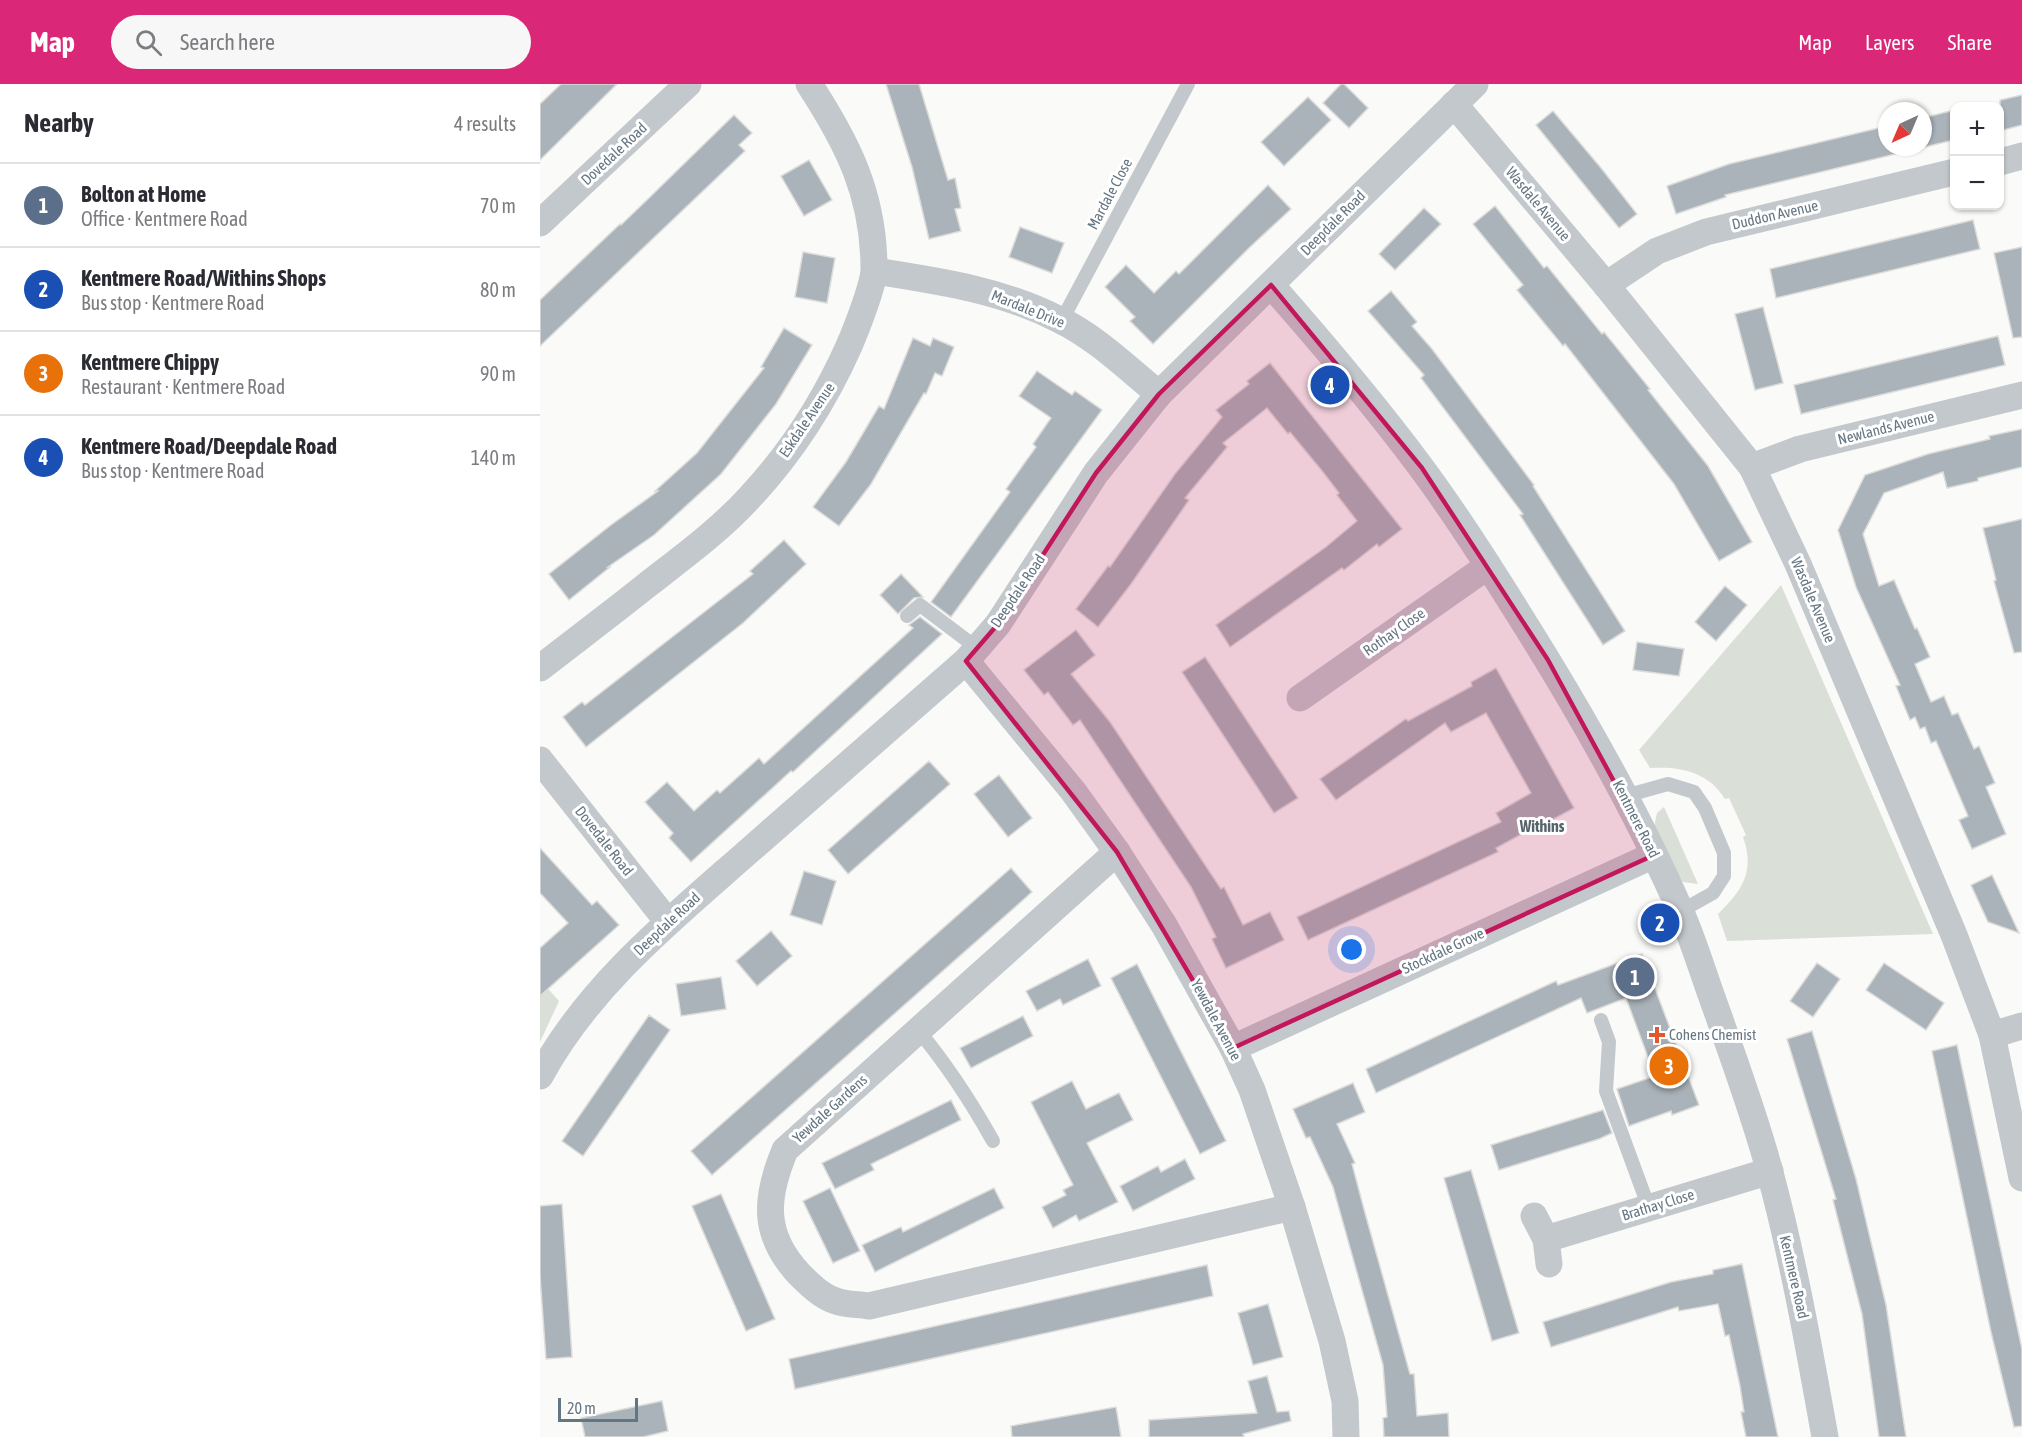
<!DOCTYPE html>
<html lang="en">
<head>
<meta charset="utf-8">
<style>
  body { margin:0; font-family:"Asap Condensed",sans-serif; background:#f7f7f7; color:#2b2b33 }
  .controls { position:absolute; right:18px; top:18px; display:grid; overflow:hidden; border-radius:12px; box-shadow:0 2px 4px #0004 }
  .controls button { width:54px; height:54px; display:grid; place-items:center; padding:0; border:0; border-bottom:2px solid #e1e1e2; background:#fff; color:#2b2b33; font:30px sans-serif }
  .compass { position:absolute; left:1338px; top:18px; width:54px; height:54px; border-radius:50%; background:#fff; box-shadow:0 2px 4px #0004; rotate:224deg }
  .scale { position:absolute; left:18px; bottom:15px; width:80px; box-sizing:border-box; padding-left:6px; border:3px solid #657683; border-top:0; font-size:16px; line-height:21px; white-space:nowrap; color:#657683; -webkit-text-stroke:4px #fff; paint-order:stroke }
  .you { position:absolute; left:812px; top:866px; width:21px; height:21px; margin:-15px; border:4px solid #fff; border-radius:50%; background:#1a73e8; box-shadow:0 0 0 9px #1a73e833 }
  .badge { display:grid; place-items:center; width:39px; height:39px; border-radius:50%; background:#db2777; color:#fff; font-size:20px; font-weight:700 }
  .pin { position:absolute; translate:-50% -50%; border:3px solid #fff; box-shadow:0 2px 6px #0006 }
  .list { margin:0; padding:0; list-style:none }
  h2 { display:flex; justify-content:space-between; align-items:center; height:78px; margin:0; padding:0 24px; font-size:26px }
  h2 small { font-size:20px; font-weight:400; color:#7c7c81 }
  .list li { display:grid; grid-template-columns:39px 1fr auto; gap:18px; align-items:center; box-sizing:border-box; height:84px; padding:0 24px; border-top:2px solid #e1e1e2 }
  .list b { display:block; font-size:22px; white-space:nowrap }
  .list p { margin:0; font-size:20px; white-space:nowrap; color:#7c7c81 }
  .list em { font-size:20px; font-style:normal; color:#7c7c81 }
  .icon { flex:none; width:33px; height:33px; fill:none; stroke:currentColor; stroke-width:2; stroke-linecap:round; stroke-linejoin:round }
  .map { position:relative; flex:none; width:1482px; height:1353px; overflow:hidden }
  header { display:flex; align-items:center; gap:36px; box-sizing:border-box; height:84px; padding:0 30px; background:#db2777; color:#fff }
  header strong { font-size:28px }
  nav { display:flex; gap:33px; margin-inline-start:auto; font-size:21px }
  .search { width:420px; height:54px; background:#f7f7f7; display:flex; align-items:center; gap:15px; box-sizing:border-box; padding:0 21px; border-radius:33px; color:#7c7c81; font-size:22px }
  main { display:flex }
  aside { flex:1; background:#fff }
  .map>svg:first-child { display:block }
  .green { fill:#dadfd7 }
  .building { fill:#aab3b9; stroke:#dcdcda; stroke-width:1.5 }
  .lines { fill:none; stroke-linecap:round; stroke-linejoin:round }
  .lane { stroke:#c3c8cc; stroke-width:14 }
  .street { stroke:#c3c8cc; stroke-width:27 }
  .marked { fill:#c2185b; fill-opacity:0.2; stroke:#c2185b; stroke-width:4.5; stroke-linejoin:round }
  .poi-dot { fill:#e4572e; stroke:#fff; stroke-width:2 }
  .labels { text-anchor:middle; stroke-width:6; stroke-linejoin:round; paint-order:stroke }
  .street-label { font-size:15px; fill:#657683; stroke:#fff }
  .poi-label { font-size:15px; fill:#657683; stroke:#fff; text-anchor:start }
  .neighbourhood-label { font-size:16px; font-weight:bold; fill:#57646e; stroke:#fff }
</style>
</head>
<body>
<header>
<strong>Map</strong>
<div class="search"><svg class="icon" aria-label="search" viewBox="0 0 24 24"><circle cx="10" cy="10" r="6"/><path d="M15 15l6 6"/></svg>Search here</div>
<nav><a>Map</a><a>Layers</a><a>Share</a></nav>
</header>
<main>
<aside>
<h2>Nearby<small>4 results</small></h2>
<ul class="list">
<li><span class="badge" style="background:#5c6f8a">1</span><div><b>Bolton at Home</b><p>Office · Kentmere Road</p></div><em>70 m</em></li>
<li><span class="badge" style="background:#1a4fb4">2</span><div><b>Kentmere Road/Withins Shops</b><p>Bus stop · Kentmere Road</p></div><em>80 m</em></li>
<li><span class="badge" style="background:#e8710a">3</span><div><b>Kentmere Chippy</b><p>Restaurant · Kentmere Road</p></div><em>90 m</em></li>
<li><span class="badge" style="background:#1a4fb4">4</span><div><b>Kentmere Road/Deepdale Road</b><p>Bus stop · Kentmere Road</p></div><em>140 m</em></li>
</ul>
</aside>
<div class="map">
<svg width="1482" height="1353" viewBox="0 0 1482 1353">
  <rect width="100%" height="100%" fill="#fafaf8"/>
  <g class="green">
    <path d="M1241,501L1393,850L1187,857L1178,830C1203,806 1215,787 1203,753L1206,751L1189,714L1185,715C1169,688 1140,682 1110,684L1099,666Z"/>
    <polygon points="1124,723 1158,800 1143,798 1138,793 1114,743 1117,729"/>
    <polygon points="0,896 19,917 0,958"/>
  </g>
  <g class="building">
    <polygon points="21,0 77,0 0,76 0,20"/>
    <polygon points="346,0 379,0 408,96 415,94 421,124 415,125 421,147 389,155 372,83"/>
    <polygon points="801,0 804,0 828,24 809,44 783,19"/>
    <polygon points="1482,11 1482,41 1460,47 1460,16"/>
    <polygon points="768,13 791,36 744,82 721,58"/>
    <polygon points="1414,26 1414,56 1185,111 1186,113 1136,130 1127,102 1189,80 1347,42 1347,63 1383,63 1383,34"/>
    <polygon points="1013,27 1061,84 1097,130 1079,144 996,41"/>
    <polygon points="194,31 212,49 199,61 205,67 0,262 0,216 80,140 81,141 110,113"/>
    <polygon points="269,76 292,116 264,132 241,92"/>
    <polygon points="728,101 751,125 710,163 613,260 590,237 595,233 565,203 586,181 614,209 636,187 639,190"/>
    <polygon points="955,122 1004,184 1007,182 1062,250 1064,248 1110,305 1108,306 1168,382 1212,458 1179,477 1134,400 1025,260 1023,262 977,206 983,201 933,140"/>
    <polygon points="884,124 901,140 855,186 839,170"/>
    <polygon points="1433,136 1440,165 1236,214 1230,185"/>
    <polygon points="480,143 524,159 512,189 469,173"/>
    <polygon points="1482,163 1482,253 1473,254 1454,169"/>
    <polygon points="263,168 295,174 287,219 255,213"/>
    <polygon points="851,207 877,238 872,242 892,265 994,401 993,402 1085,547 1063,561 980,431 983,430 881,294 884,291 828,227"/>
    <polygon points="1223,223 1243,299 1215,306 1195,230"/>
    <polygon points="244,244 272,261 236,320 181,390 114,451 68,483 70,483 29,516 9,490 71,441 118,407 115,407 157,369 224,284 221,283"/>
    <polygon points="1458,252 1465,281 1261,330 1254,301"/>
    <polygon points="373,254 390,262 393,254 414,263 402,292 395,289 386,310 384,309 331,400 299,442 273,423 306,378 339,322 344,325"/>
    <polygon points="730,279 862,445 839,463 837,460 804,486 802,484 690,563 676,541 786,463 817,437 797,411 799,409 783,388 750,348 748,350 727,324 683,359 687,363 645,414 649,416 591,500 558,543 536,525 568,482 570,483 635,390 682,333 676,326 709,300 707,297"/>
    <polygon points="497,287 532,311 535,307 562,326 411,533 391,518 470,408 466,405 496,363 493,360 511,334 479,312"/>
    <polygon points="1482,345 1482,383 1438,394 1438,397 1407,404 1403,388 1344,409 1323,450 1339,502 1354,496 1375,545 1377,544 1390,573 1375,580 1391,618 1404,612 1412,631 1418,629 1434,665 1439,662 1455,699 1446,703 1466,750 1432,765 1419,736 1428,732 1396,657 1391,659 1385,643 1380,645 1375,633 1370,636 1356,602 1360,601 1316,503 1298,446 1325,391 1388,370 1450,355 1449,352"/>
    <polygon points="1482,435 1482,568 1474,569 1454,497 1456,496 1443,444"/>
    <polygon points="244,456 266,480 203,539 46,663 23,633 42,618 45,621 213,490 210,487"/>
    <polygon points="361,490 383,513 374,514 358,530 340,511"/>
    <polygon points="1185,502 1207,521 1176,557 1155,538"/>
    <polygon points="380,533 402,550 253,688 251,687 151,778 129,754 133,749 105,718 127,698 154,727 177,706 180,709 219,674 224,680 373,544 369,541"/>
    <polygon points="536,546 555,571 531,590 570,638 681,805 684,803 703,841 730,828 744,856 686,884 672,855 676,853 651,803 540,636 533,641 508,608 504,611 484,586"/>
    <polygon points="1097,558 1144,565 1139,592 1093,586"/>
    <polygon points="665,573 758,714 734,729 642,588"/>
    <polygon points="956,584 1034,724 1008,738 1007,736 956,764 958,768 768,856 757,833 961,738 956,729 991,709 946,629 911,648 905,639 796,716 780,695 866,635 868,637 932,602 931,598"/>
    <polygon points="389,677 410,700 308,790 288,766"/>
    <polygon points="459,691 492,734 468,753 434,710"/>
    <polygon points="0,764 52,821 57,817 79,841 0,912 0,864 28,839 0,809"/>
    <polygon points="471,784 492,808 172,1091 151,1067"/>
    <polygon points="264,787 296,797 282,841 250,831"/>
    <polygon points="1452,791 1479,849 1448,838 1431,801"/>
    <polygon points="231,847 252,872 217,902 196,877"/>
    <polygon points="1102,870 1159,1021 1132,1031 1131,1027 1089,1042 1077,1005 1115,992 1086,914 1047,929 1041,914 836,1009 826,985 1016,897 1018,901"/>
    <polygon points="548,875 561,902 523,921 520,915 497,927 486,907"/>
    <polygon points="1277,879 1300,895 1273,933 1250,917"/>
    <polygon points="1344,879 1404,919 1386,946 1326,906"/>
    <polygon points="597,880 686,1057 660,1070 571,894"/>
    <polygon points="181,893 186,925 141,932 136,900"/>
    <polygon points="109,931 130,946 43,1072 22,1057"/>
    <polygon points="483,932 493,952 431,984 420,964"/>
    <polygon points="1272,947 1316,1095 1346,1221 1366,1353 1339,1353 1322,1230 1293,1116 1296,1115 1247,955"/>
    <polygon points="1417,961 1482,1265 1482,1342 1474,1343 1451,1248 1392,967"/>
    <polygon points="532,997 546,1025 579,1009 593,1036 547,1059 578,1118 539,1137 536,1131 513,1144 502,1123 526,1111 523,1106 533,1101 491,1018"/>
    <polygon points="813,999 825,1028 797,1040 815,1079 812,1080 825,1129 870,1290 874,1290 877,1332 908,1329 909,1353 844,1353 843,1334 847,1333 843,1281 793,1103 770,1053 766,1054 753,1025"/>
    <polygon points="411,1016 421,1036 331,1080 334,1086 295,1105 282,1079"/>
    <polygon points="1063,1026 1072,1049 1059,1055 959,1086 951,1061"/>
    <polygon points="645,1075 655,1095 593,1127 580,1102 618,1082 621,1088"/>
    <polygon points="931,1086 979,1249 952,1257 904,1094"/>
    <polygon points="290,1104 320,1167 293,1179 263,1117"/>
    <polygon points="454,1104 464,1124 335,1188 322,1161 361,1143 363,1148"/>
    <polygon points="181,1110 235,1235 206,1247 152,1122"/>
    <polygon points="22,1120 32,1273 6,1275 0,1192 0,1122"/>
    <polygon points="1202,1180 1238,1353 1206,1353 1201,1328 1204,1328 1200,1302 1189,1251 1185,1252 1178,1220 1139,1227 1138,1223 1011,1263 1003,1238 1131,1198 1173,1190 1173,1186"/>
    <polygon points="667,1181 673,1212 255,1305 249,1275"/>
    <polygon points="728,1220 743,1273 713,1281 698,1229"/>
    <polygon points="727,1292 737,1328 749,1327 751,1337 703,1350 704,1353 609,1353 609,1336 717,1329 708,1297"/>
    <polygon points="122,1317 128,1347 103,1353 45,1353 41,1334"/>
    <polygon points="576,1323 581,1353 472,1353 471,1342"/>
  </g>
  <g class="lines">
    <g class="lane">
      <polyline points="522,236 648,0"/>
      <polyline points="367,532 380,521 437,564"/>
      <polyline points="1085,712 1128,700 1154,708 1165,724 1184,769 1184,792 1173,809 1141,827"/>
      <polyline points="1061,936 1069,958 1066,1007 1109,1124"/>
      <path d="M378,946C408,982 430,1016 453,1057"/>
    </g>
    <g class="street">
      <polyline points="914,20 1066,201 1212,383 1258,480 1414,851 1452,951 1482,1094"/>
      <polyline points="1460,78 1482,72"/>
      <polyline points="0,139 148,0"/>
      <path d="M335,187C399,197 462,206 520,236C557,254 588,285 619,310"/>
      <path d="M731,201C783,260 833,319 880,382C915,429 947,479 978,529C1038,624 1095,723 1140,826C1155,860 1165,896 1178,930C1196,982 1215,1033 1229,1085C1253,1173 1269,1264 1285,1353"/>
      <polyline points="1066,201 1117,167 1166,148 1414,88"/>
      <polyline points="1212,383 1260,365 1482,311"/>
      <polyline points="426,577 533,707 577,768 624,841 693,964 712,1006 752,1123 792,1257 805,1317 806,1353"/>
      <path d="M0,584C36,556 72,529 107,501C143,473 180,446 210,413C251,369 285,316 309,262C316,246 334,200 334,185C334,111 308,60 269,0"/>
      <polyline points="760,614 948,482"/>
      <polyline points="0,676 128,838"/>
      <path d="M577,768L245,1066C225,1114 222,1150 259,1190C269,1200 282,1213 296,1217C306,1221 318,1220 329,1222L752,1123"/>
      <polyline points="1452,951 1482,942"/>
      <polyline points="693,964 1114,771"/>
      <path d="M0,992C50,900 133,834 210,766C282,703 354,640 426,577L458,540L556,389L619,310L935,0"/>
      <polyline points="994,1132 1006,1155 1009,1180"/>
      <polyline points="1006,1155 1230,1087"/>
    </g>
  </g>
  <path class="marked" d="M731,201L882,384L1008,576L1114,771L693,964L577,768L426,577L458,540L556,389L619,310Z"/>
  <path class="poi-dot" d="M1114 942h6v6h6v6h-6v6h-6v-6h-6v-6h6z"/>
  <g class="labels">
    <g class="street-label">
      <text transform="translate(74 70) rotate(-43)" y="5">Dovedale Road</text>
      <text transform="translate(570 110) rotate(-62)" y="5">Mardale Close</text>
      <text transform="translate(998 120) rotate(50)" y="5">Wasdale Avenue</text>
      <text transform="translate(1235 131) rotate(-13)" y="5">Duddon Avenue</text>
      <text transform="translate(793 139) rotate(-45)" y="5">Deepdale Road</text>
      <text transform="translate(488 225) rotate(22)" y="5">Mardale Drive</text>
      <text transform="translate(267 336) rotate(-56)" y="5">Eskdale Avenue</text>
      <text transform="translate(1346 344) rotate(-14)" y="5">Newlands Avenue</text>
      <text transform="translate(478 507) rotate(-56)" y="5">Deepdale Road</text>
      <text transform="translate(1273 516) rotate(67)" y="5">Wasdale Avenue</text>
      <text transform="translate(854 548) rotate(-35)" y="5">Rothay Close</text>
      <text transform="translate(1096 735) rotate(63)" y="5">Kentmere Road</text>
      <text transform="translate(64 757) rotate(52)" y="5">Dovedale Road</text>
      <text transform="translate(127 840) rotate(-43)" y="5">Deepdale Road</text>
      <text transform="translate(903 867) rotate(-25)" y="5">Stockdale Grove</text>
      <text transform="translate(676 936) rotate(62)" y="5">Yewdale Avenue</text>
      <text transform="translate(290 1025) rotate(-42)" y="5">Yewdale Gardens</text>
      <text transform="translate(1118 1121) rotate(-17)" y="5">Brathay Close</text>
      <text transform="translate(1254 1193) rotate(77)" y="5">Kentmere Road</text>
    </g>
    <g class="poi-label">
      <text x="1129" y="956">Cohens Chemist</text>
    </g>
    <g class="neighbourhood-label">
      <text x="1002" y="748">Withins</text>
    </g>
  </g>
</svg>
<div class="controls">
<button>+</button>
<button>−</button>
</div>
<svg class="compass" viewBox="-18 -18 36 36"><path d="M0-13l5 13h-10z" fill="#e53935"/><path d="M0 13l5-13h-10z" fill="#7c7c81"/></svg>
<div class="scale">20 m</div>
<div class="you"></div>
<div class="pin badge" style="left:1095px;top:893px;background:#5c6f8a">1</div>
<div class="pin badge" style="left:1120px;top:839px;background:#1a4fb4">2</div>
<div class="pin badge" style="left:1129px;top:982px;background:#e8710a">3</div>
<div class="pin badge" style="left:790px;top:301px;background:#1a4fb4">4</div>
</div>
</main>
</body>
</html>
